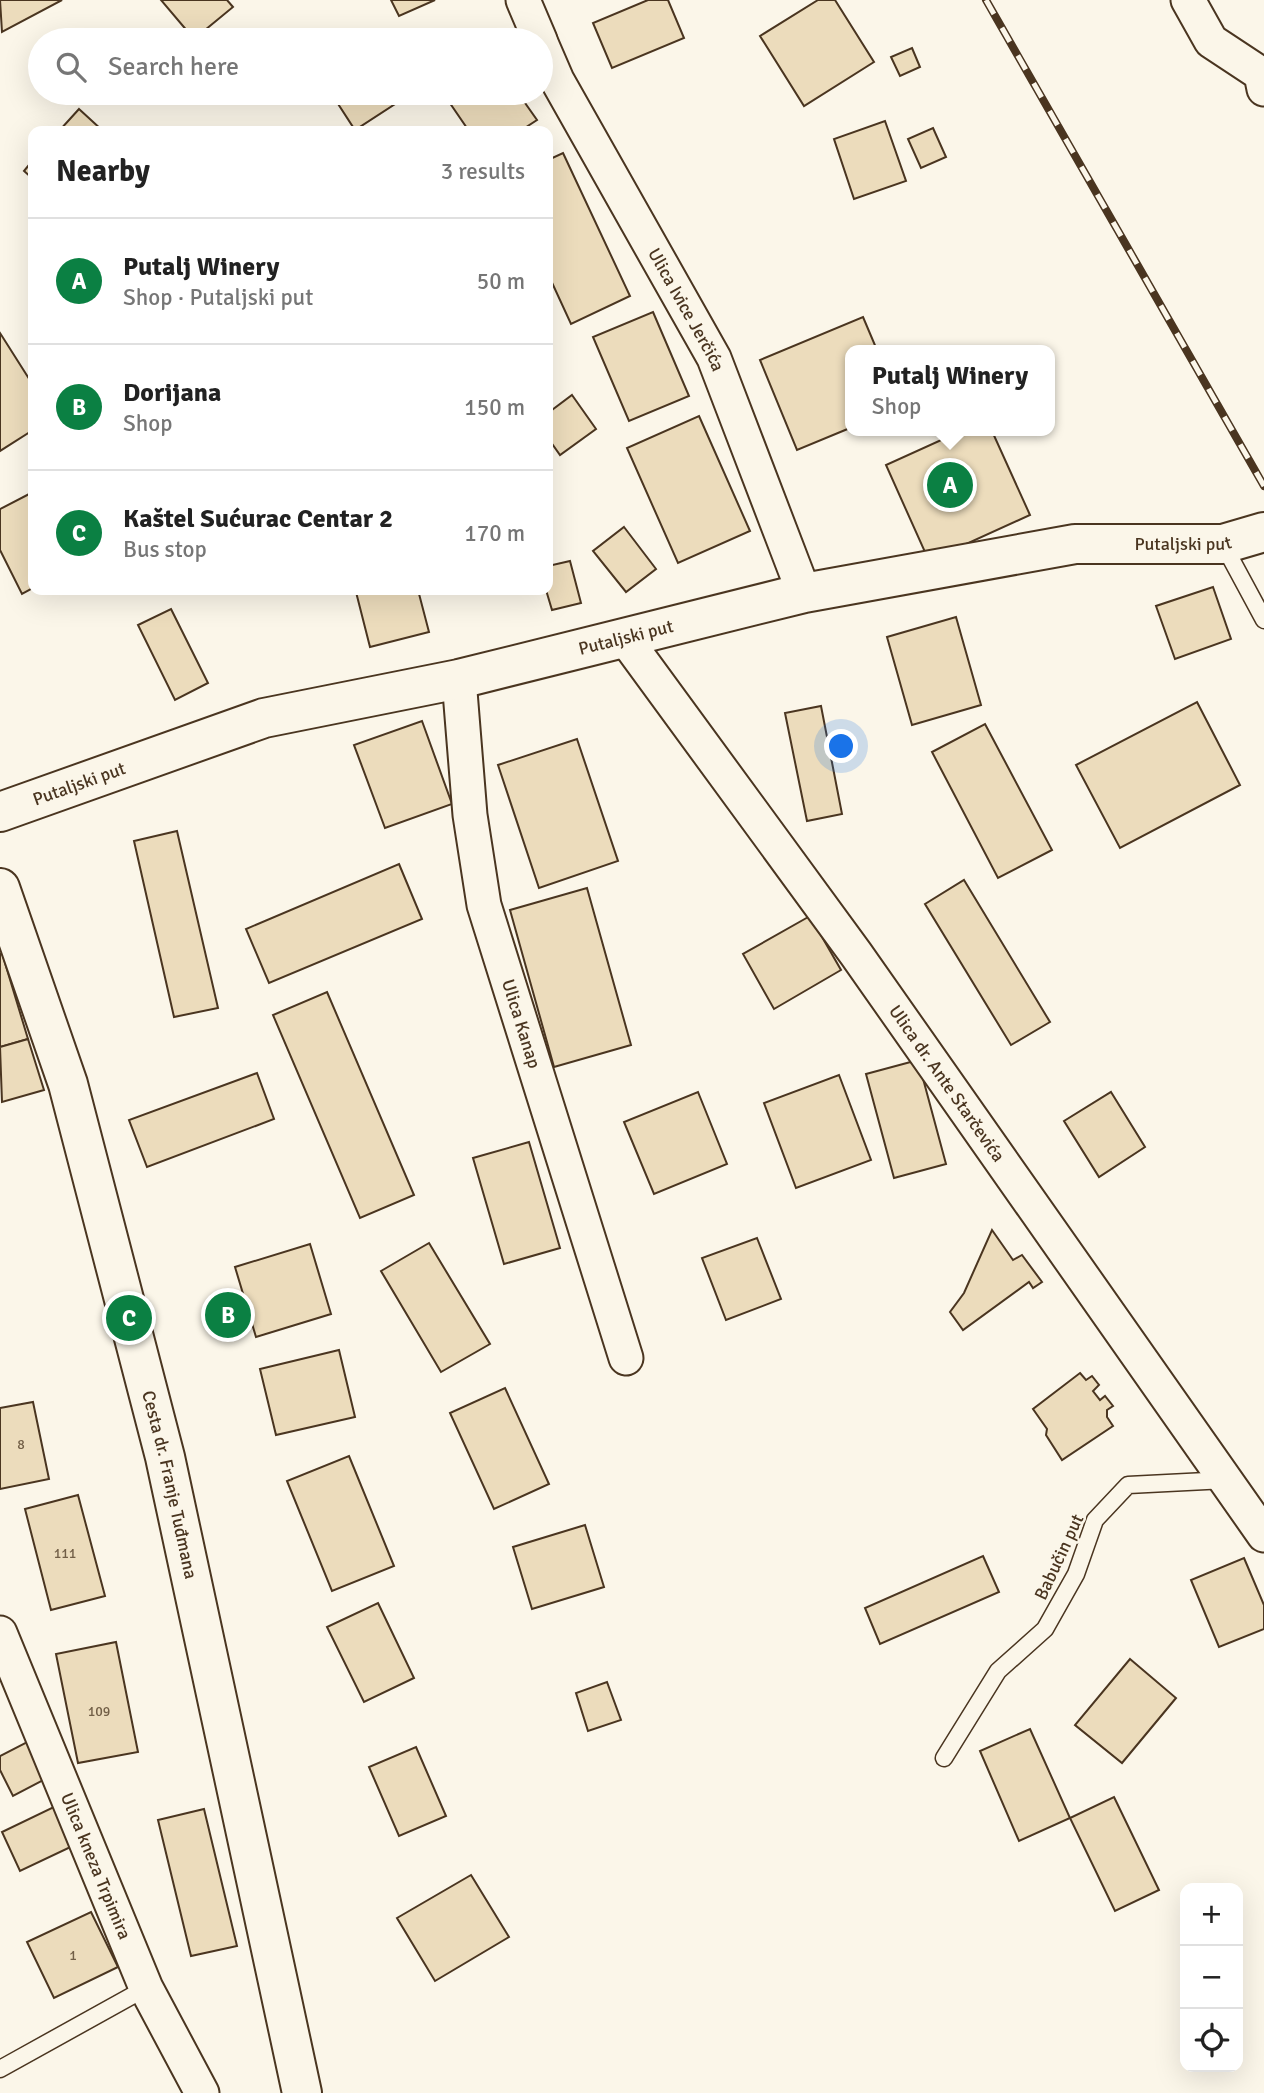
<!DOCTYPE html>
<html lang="en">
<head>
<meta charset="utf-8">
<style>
  body { margin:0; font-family:Signika,sans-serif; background:#f6f6f6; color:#222 }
  .controls { position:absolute; right:21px; bottom:21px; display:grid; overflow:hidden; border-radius:14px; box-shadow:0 7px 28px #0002 }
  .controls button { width:63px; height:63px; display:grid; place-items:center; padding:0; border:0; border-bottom:2px solid #e0e0e0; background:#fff; color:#222; font:35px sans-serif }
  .you { position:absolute; left:842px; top:747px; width:24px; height:24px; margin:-18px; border:5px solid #fff; border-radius:50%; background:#1a73e8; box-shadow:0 0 0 10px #1a73e833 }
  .badge { display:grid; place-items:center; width:46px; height:46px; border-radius:50%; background:#0b8043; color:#fff; font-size:23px; font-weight:700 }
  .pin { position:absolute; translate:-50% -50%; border:4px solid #fff; box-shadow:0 2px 7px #0006 }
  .popup { position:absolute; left:845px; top:345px; width:210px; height:91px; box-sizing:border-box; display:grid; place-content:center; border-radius:14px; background:#fff; filter:drop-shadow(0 2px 5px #0005); font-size:23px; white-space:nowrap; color:#767676 }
  .popup b { font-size:26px; color:#222 }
  .popup::after { content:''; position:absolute; left:50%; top:100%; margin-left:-14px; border:14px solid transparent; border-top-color:#fff }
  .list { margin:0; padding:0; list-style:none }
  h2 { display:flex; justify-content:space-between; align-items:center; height:91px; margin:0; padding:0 28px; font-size:30px }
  h2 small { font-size:23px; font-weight:400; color:#767676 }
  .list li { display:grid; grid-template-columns:46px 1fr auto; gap:21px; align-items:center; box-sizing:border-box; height:126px; padding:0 28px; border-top:2px solid #e0e0e0 }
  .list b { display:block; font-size:26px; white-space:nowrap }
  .list p { margin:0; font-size:23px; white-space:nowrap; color:#767676 }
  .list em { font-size:23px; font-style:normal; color:#767676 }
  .icon { flex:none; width:38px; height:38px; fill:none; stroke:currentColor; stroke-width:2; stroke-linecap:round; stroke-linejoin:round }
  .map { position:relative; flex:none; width:1264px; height:2093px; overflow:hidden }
  .search { position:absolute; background:#fff; box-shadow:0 7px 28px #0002; left:28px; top:28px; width:525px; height:77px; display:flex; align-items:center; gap:18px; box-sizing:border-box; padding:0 24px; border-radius:38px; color:#767676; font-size:26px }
  .panel { position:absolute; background:#fff; box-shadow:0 7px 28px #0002; left:28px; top:126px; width:525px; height:469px; border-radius:14px }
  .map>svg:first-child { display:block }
  .building { fill:#ecdcbc; stroke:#4a3520; stroke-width:2 }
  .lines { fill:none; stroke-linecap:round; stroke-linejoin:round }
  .lane-casing { stroke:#4a3520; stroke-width:19 }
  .street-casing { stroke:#4a3520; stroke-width:37 }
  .secondary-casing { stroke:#4a3520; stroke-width:42 }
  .lane { stroke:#fbf6e9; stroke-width:16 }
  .street { stroke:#fbf6e9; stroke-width:33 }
  .secondary { stroke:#fbf6e9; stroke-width:38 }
  .rail-casing { stroke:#4a3520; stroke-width:8 }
  .rail { stroke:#fbf6e9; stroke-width:5; stroke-dasharray:16; stroke-linecap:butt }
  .labels { text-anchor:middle; stroke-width:5; stroke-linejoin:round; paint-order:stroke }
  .number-label { font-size:14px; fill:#725f47 }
  .street-label { font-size:18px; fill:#4a3520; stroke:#fbf6e9 }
</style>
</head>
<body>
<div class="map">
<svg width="1264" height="2093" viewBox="0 0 1264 2093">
  <rect width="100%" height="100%" fill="#fbf6e9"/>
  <g class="building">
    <polygon points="0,0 62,0 2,32"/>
    <polygon points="161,0 227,0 233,7 194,39"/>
    <polygon points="391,0 435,0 399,16"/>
    <polygon points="648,0 668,0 684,38 612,68 593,23"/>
    <polygon points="818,0 835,0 874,62 804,106 760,36"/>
    <polygon points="912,48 920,67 900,76 891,57"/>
    <polygon points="331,93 412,93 355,130"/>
    <polygon points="443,93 518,93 537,120 520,131 469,131"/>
    <polygon points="79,109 103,131 59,131"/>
    <polygon points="885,121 906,181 854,199 834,139"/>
    <polygon points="933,128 946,157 921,168 908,139"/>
    <polygon points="563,153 630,296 571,324 548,274 548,160"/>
    <polygon points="33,160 33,179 24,171"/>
    <polygon points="653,312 689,396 629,421 593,337"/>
    <polygon points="863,317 877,350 850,350 850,428 797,450 760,360"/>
    <polygon points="0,333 33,385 33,430 0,451"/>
    <polygon points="572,395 596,429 560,455 548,438 548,413"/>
    <polygon points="699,416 750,531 678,563 627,448"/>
    <polygon points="961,431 992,431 1030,515 929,561 886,465"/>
    <polygon points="33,492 33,588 22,594 0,550 0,509"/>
    <polygon points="624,527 656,569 626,592 593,551"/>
    <polygon points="570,561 581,603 552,610 546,590 548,566"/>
    <polygon points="1213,587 1231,639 1175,659 1156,606"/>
    <polygon points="364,590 418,590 429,632 370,647 356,592"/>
    <polygon points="171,609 208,683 175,700 138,625"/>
    <polygon points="956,617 981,705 912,725 887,637"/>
    <polygon points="1197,702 1240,785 1120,848 1076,765"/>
    <polygon points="821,706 842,814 807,821 785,713"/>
    <polygon points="422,721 452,804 385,828 354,745"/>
    <polygon points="985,724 1052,850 998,878 932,752"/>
    <polygon points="577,739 618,861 539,888 498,765"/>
    <polygon points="177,831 218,1008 174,1017 134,841"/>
    <polygon points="399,864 422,919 269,983 246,929"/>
    <polygon points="964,880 1050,1022 1011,1045 925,904"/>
    <polygon points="587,888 631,1045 554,1067 510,910"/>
    <polygon points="810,916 841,970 774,1009 743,954"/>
    <polygon points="2,953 28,1039 0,1047 0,954"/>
    <polygon points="327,992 414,1195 360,1218 273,1015"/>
    <polygon points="28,1039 44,1090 2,1102 0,1047"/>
    <polygon points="918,1060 946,1164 894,1178 866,1074"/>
    <polygon points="257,1073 274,1119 147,1167 129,1120"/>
    <polygon points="839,1075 871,1160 796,1188 764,1103"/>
    <polygon points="698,1092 727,1164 654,1194 624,1122"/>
    <polygon points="1111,1092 1145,1147 1099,1177 1064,1121"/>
    <polygon points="529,1142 560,1248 504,1264 473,1158"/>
    <polygon points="992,1230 1013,1260 1022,1255 1042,1282 1033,1288 1029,1282 963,1330 950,1312 964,1293"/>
    <polygon points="757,1238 781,1299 726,1320 702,1258"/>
    <polygon points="429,1243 490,1344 441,1372 381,1271"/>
    <polygon points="310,1244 331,1314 256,1337 235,1267"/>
    <polygon points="339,1350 355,1417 276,1435 260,1369"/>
    <polygon points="1080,1373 1086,1380 1092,1376 1099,1385 1093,1391 1100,1400 1105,1396 1113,1406 1107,1410 1107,1417 1113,1426 1062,1460 1046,1435 1047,1429 1033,1409"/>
    <polygon points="505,1388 549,1484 494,1509 450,1413"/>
    <polygon points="33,1402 49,1479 0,1489 0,1408"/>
    <polygon points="349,1456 394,1566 332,1591 287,1481"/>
    <polygon points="78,1495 105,1596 51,1610 25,1509"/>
    <polygon points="585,1525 604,1587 532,1609 513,1547"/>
    <polygon points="983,1556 999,1592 880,1644 865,1608"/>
    <polygon points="1244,1558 1264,1605 1264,1629 1219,1647 1191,1580"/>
    <polygon points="378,1603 414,1678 364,1702 327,1627"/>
    <polygon points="116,1642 138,1752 78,1763 56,1654"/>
    <polygon points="1130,1659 1176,1698 1122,1763 1075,1725"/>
    <polygon points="607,1682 621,1720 588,1731 576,1693"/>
    <polygon points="1030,1729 1070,1818 1019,1841 980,1751"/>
    <polygon points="33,1739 51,1776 13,1796 0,1770 0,1756"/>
    <polygon points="416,1747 446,1816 399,1836 369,1767"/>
    <polygon points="1114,1797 1159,1890 1115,1911 1070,1818"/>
    <polygon points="60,1804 79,1843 20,1871 2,1832"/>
    <polygon points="204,1809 237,1946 191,1956 158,1820"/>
    <polygon points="471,1875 509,1937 435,1981 397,1918"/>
    <polygon points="91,1912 118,1967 54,1998 27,1942"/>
  </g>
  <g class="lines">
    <defs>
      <g id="lane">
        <polyline points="1223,544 1264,620"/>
        <polyline points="944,1758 998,1671 1045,1629 1076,1574 1095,1520 1128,1485 1226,1480"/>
        <polyline points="0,2069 146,1988"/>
      </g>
      <g id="street">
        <polyline points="523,0 540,40"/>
        <polyline points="1188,0 1211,41 1261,74 1264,89"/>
        <path id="s1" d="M541,43L557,80L714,358L804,593"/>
        <path id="s2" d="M624,637L856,954L1264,1535"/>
        <path id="s3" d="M459,679L470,815L484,905L626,1358"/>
        <path id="s4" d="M0,1633L146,1988L202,2093"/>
      </g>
      <g id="secondary">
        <path id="s5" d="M0,812L264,718L459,679L804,593L1075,544H1223L1264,532"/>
        <path id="s6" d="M0,888L68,1084L165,1457L302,2093"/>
      </g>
    </defs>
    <use href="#lane" class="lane-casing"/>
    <use href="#street" class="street-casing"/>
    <use href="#secondary" class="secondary-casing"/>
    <use href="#lane" class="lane"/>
    <use href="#street" class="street"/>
    <use href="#secondary" class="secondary"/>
    <defs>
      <polyline id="rail" points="986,0 1264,486"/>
    </defs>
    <use href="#rail" class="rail-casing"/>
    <use href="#rail" class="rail"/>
  </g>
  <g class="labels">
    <g class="number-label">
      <text x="21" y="1449">8</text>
      <text x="65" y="1558">111</text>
      <text x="99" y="1716">109</text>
      <text x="73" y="1960">1</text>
    </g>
    <g class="street-label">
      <text dy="6" stroke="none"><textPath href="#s1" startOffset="304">Ulica Ivice Jerčića</textPath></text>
      <text dy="6" stroke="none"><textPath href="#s5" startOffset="1218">Putaljski put</textPath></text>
      <text dy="6" stroke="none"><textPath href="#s5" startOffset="651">Putaljski put</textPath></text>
      <text dy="6" stroke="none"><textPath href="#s5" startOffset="84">Putaljski put</textPath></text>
      <text dy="6" stroke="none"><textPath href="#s3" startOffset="352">Ulica Kanap</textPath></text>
      <text dy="6" stroke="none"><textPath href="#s2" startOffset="551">Ulica dr. Ante Starčevića</textPath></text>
      <text dy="6" stroke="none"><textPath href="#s6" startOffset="621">Cesta dr. Franje Tuđmana</textPath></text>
      <text transform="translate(1059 1557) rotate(-65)" y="6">Babučin put</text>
      <text dy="6" stroke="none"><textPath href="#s4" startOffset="252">Ulica kneza Trpimira</textPath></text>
    </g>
  </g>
</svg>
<div class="controls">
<button>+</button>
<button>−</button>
<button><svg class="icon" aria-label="locate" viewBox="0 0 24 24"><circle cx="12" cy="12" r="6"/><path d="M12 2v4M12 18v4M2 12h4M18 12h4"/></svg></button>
</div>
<div class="you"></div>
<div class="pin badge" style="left:950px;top:485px">A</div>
<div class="popup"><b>Putalj Winery</b>Shop</div>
<div class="pin badge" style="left:228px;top:1315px">B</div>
<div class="pin badge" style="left:129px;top:1318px">C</div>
<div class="search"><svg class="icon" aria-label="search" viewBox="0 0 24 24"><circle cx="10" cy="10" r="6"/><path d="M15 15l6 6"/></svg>Search here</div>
<section class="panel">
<h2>Nearby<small>3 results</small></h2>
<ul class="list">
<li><span class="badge">A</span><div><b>Putalj Winery</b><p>Shop · Putaljski put</p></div><em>50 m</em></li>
<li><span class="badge">B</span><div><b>Dorijana</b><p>Shop</p></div><em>150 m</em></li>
<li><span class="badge">C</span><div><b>Kaštel Sućurac Centar 2</b><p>Bus stop</p></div><em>170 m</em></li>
</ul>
</section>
</div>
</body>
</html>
